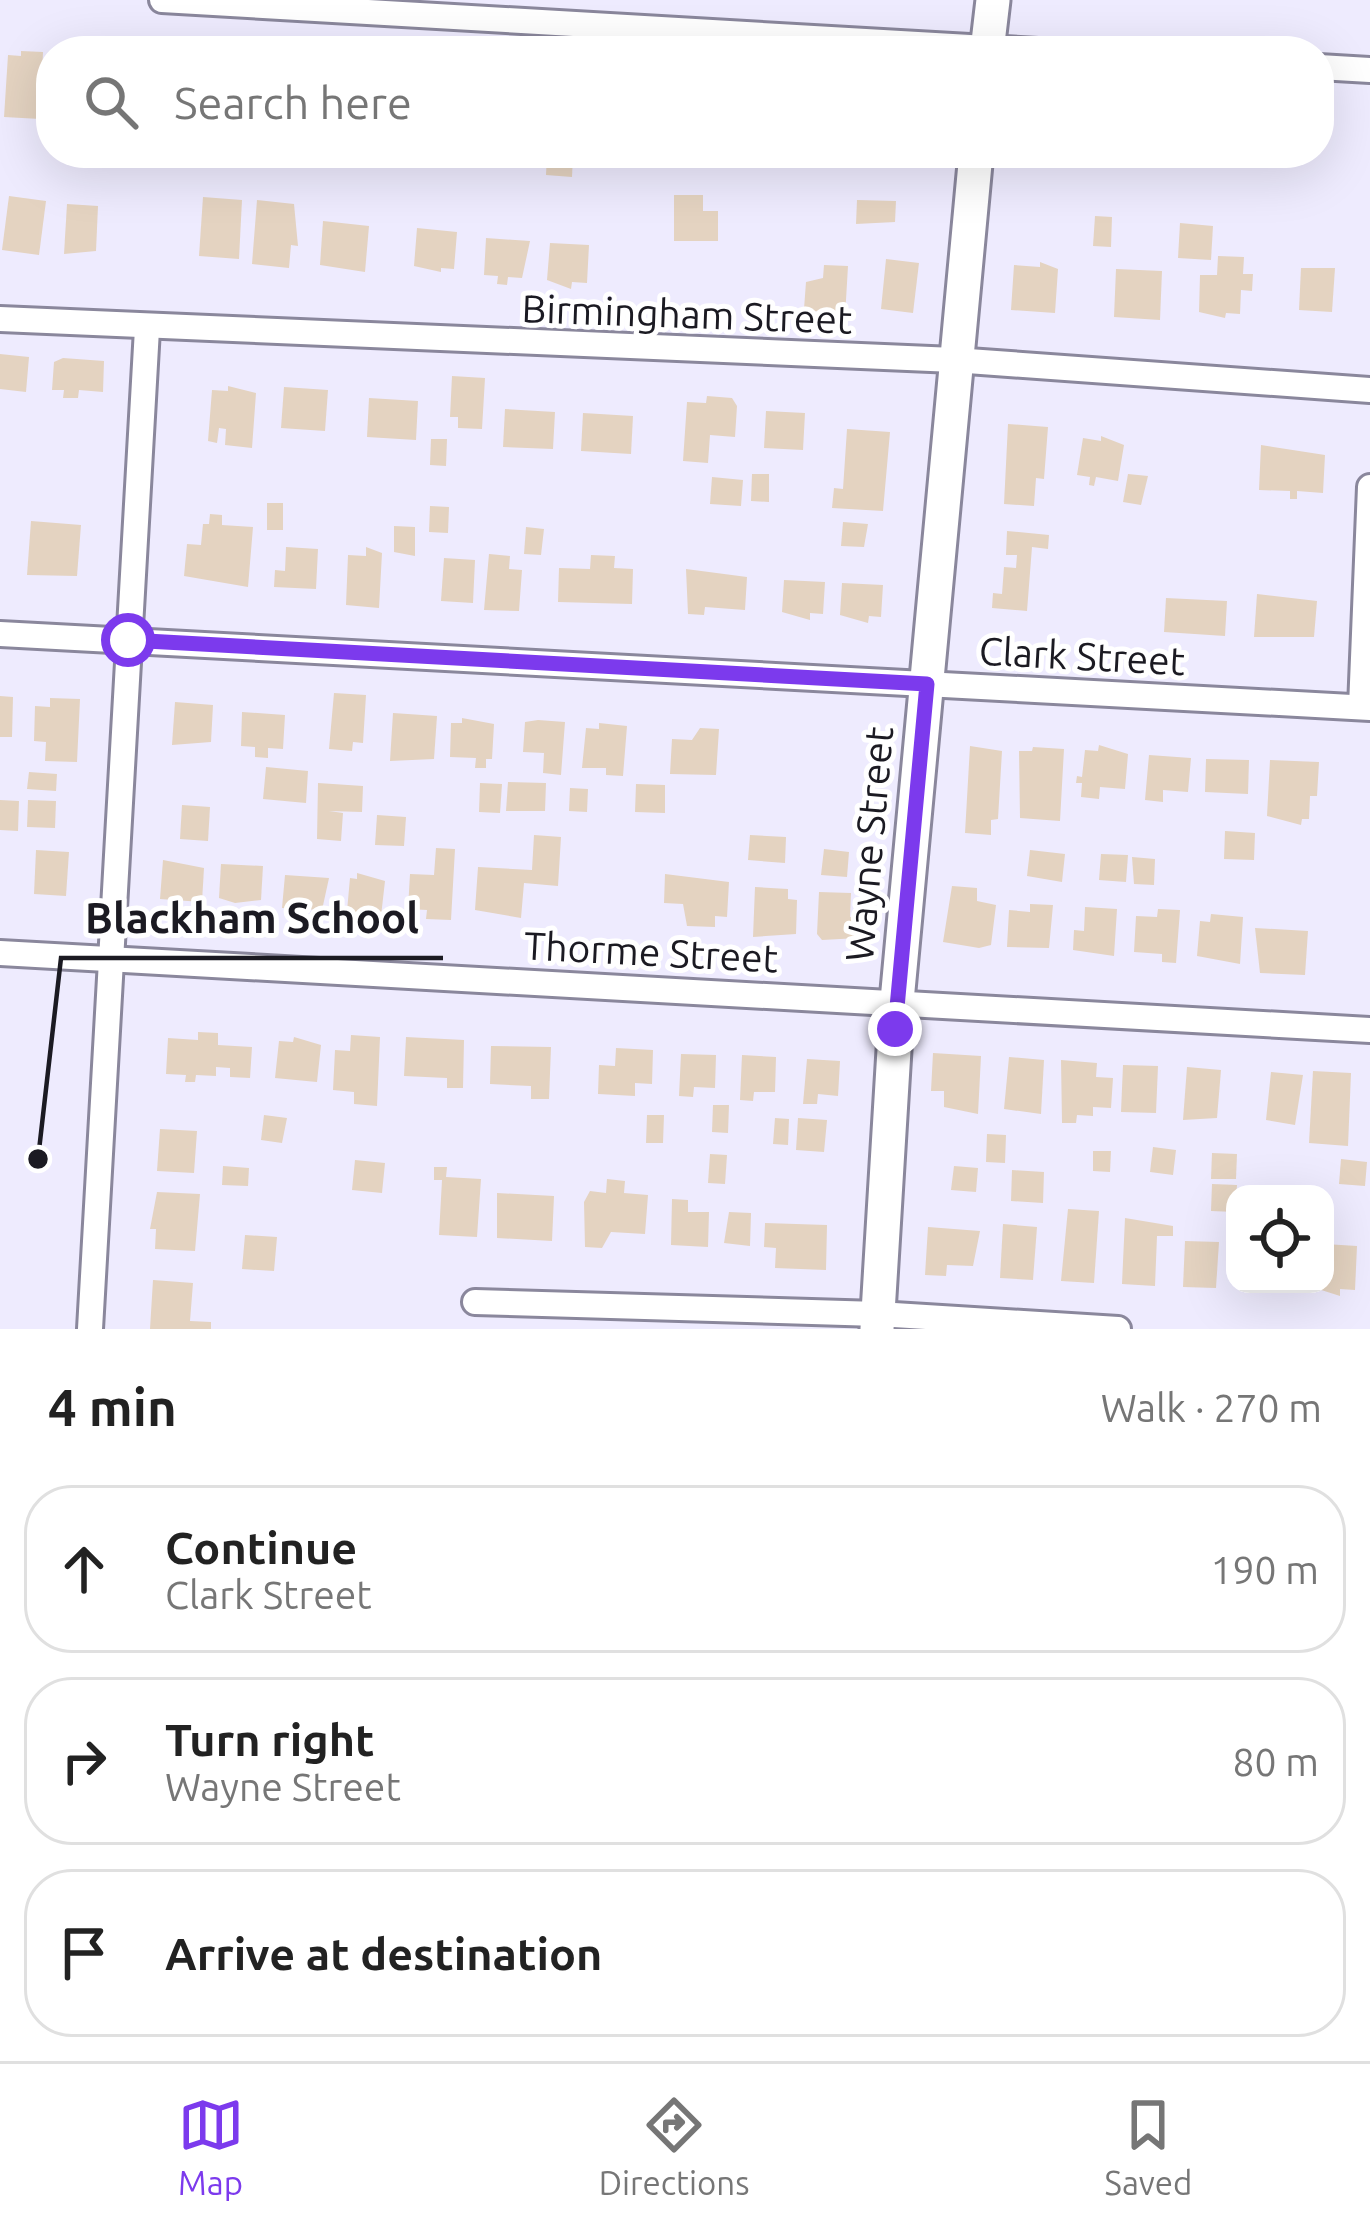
<!DOCTYPE html>
<html lang="en">
<head>
<meta charset="utf-8">
<style>
  body { margin:0; font-family:Ubuntu,sans-serif; background:#f2f2f2; color:#222 }
  .controls { position:absolute; right:36px; bottom:36px; display:grid; overflow:hidden; border-radius:24px; box-shadow:0 12px 48px #0002 }
  .controls button { width:108px; height:108px; display:grid; place-items:center; padding:0; border:0; border-bottom:3px solid #e0e0e0; background:#fff; color:#222; font:60px sans-serif }
  .stop { position:absolute; width:36px; height:36px; margin:-27px; border:9px solid #7c3aed; border-radius:50%; background:#fff }
  .stop.end { background:#7c3aed; border-color:#fff; box-shadow:0 3px 12px #0008 }
  .list { margin:0; padding:0; list-style:none }
  h2 { display:flex; justify-content:space-between; align-items:center; height:156px; margin:0; padding:0 48px; font-size:51px }
  h2 small { font-size:39px; font-weight:400; color:#767676 }
  .list li { display:grid; grid-template-columns:78px 1fr auto; gap:36px; align-items:center; box-sizing:border-box; height:168px; margin:0 24px 24px; padding:0 24px; border:3px solid #e0e0e0; border-radius:48px }
  .list b { display:block; font-size:45px; white-space:nowrap }
  .list p { margin:0; font-size:39px; white-space:nowrap; color:#767676 }
  .list em { font-size:39px; font-style:normal; color:#767676 }
  .icon { flex:none; width:66px; height:66px; fill:none; stroke:currentColor; stroke-width:2; stroke-linecap:round; stroke-linejoin:round }
  .map { position:relative; flex:none; width:1370px; height:1329px; overflow:hidden }
  .search { position:absolute; background:#fff; box-shadow:0 12px 48px #0002; left:36px; right:36px; top:36px; height:132px; display:flex; align-items:center; gap:30px; box-sizing:border-box; padding:0 42px; border-radius:48px; color:#767676; font-size:45px }
  .sheet { height:732px; background:#fff }
  nav { display:flex; justify-content:space-around; align-items:center; box-sizing:border-box; height:168px; border-top:3px solid #e0e0e0; background:#fff; font-size:33px; color:#767676 }
  nav a { display:grid; justify-items:center; gap:6px }
  nav .on { color:#7c3aed }
  .map>svg:first-child { display:block }
  .building { fill:#e4d3c1 }
  .lines { fill:none; stroke-linecap:round; stroke-linejoin:round }
  .street-casing { stroke:#8a879c; stroke-width:30 }
  .secondary-casing { stroke:#8a879c; stroke-width:39 }
  .street { stroke:#fff; stroke-width:24 }
  .secondary { stroke:#fff; stroke-width:33 }
  .route { stroke:#7c3aed; stroke-width:15 }
  .labels { text-anchor:middle; stroke-width:10; stroke-linejoin:round; paint-order:stroke }
  .street-label { font-size:39px; fill:#1b1a22; stroke:#fff }
  .leader { fill:none; stroke:#1b1a22; stroke-width:4.5 }
  .callout-dot { fill:#1b1a22; stroke:#fff; stroke-width:4.5 }
  .callout-label { font-size:42px; text-anchor:middle; font-weight:bold; fill:#1b1a22; stroke:#fff; stroke-width:10; stroke-linejoin:round; paint-order:stroke }
</style>
</head>
<body>
<div class="map">
<svg width="1370" height="1329" viewBox="0 0 1370 1329">
  <rect width="100%" height="100%" fill="#eeebfe"/>
  <g class="building">
    <polygon points="21,51 43,52 40,119 4,117 8,55 21,56"/>
    <polygon points="547,153 573,155 572,177 546,175"/>
    <polygon points="674,195 703,195 703,211 718,211 718,241 674,241"/>
    <polygon points="9,196 46,201 39,255 2,250"/>
    <polygon points="203,197 242,200 239,259 199,256"/>
    <polygon points="257,200 294,204 298,246 291,245 289,268 252,264"/>
    <polygon points="857,200 896,201 895,222 856,224"/>
    <polygon points="67,204 98,206 96,251 64,254"/>
    <polygon points="1095,216 1112,217 1111,247 1093,246"/>
    <polygon points="323,221 369,226 365,272 320,265"/>
    <polygon points="1180,223 1213,226 1211,260 1178,258"/>
    <polygon points="417,228 457,232 454,269 441,268 441,272 414,266"/>
    <polygon points="486,238 530,241 522,278 508,277 507,285 497,284 498,276 484,275"/>
    <polygon points="550,243 589,245 587,283 572,282 571,289 547,280"/>
    <polygon points="1218,256 1244,257 1243,274 1253,274 1252,291 1241,290 1240,314 1226,313 1225,318 1199,312 1200,275 1217,275"/>
    <polygon points="886,259 919,263 913,313 881,309"/>
    <polygon points="1040,262 1058,269 1055,313 1011,310 1014,265 1040,267"/>
    <polygon points="824,265 848,266 845,317 804,309 806,282 823,278"/>
    <polygon points="1301,268 1335,268 1332,312 1299,310"/>
    <polygon points="1116,269 1162,271 1160,320 1114,317"/>
    <polygon points="0,354 29,357 26,392 0,389"/>
    <polygon points="63,358 104,361 103,392 79,390 78,398 63,398 64,390 52,390 54,362"/>
    <polygon points="452,376 485,378 482,429 458,428 458,417 450,417"/>
    <polygon points="228,386 256,393 252,448 225,445 226,429 219,428 217,443 208,441 212,390 228,391"/>
    <polygon points="284,387 328,390 325,431 281,428"/>
    <polygon points="707,396 732,398 737,406 735,437 710,435 708,463 683,461 687,402 706,403"/>
    <polygon points="369,398 418,401 416,440 367,437"/>
    <polygon points="505,409 555,412 553,449 503,447"/>
    <polygon points="766,411 805,413 803,450 764,448"/>
    <polygon points="583,413 633,416 631,454 581,451"/>
    <polygon points="1008,424 1048,427 1044,479 1036,478 1034,506 1004,504"/>
    <polygon points="847,429 890,432 883,511 832,508 834,488 843,489"/>
    <polygon points="1101,436 1124,445 1118,481 1096,477 1094,486 1089,485 1090,477 1077,475 1083,438 1101,441"/>
    <polygon points="431,439 447,439 446,466 430,465"/>
    <polygon points="1261,445 1325,455 1323,493 1297,491 1297,499 1290,499 1290,491 1259,490"/>
    <polygon points="752,474 769,474 769,502 751,501"/>
    <polygon points="1128,474 1148,476 1141,505 1123,502"/>
    <polygon points="712,477 743,480 741,506 710,504"/>
    <rect x="267" y="503" width="16" height="27"/>
    <polygon points="430,506 449,507 448,533 429,532"/>
    <polygon points="210,514 222,515 222,525 253,527 248,587 184,576 187,544 201,545 203,524 209,524"/>
    <polygon points="31,521 81,525 77,576 27,575"/>
    <polygon points="843,522 868,524 864,547 841,546"/>
    <polygon points="394,526 415,527 415,556 394,552"/>
    <polygon points="526,527 544,529 541,555 524,554"/>
    <polygon points="1007,531 1049,535 1048,549 1032,547 1027,611 992,608 993,593 1002,594 1004,567 1016,568 1017,555 1006,555"/>
    <polygon points="286,547 318,549 316,589 274,587 275,570 285,571"/>
    <polygon points="366,547 382,553 379,608 346,605 348,555 366,556"/>
    <polygon points="489,554 510,556 509,569 522,570 519,611 484,610"/>
    <polygon points="591,555 615,556 614,568 633,569 632,604 558,602 559,568 590,569"/>
    <polygon points="444,558 475,560 473,603 441,601"/>
    <polygon points="686,569 747,577 745,610 705,607 704,615 688,614"/>
    <polygon points="784,580 825,582 823,614 810,613 810,620 782,612"/>
    <polygon points="842,583 883,585 881,617 869,616 868,623 840,615"/>
    <polygon points="1257,594 1317,601 1314,637 1254,637"/>
    <polygon points="1166,598 1227,601 1225,636 1164,632"/>
    <polygon points="334,693 366,695 363,743 353,742 352,751 329,749"/>
    <polygon points="0,696 13,697 12,737 0,737"/>
    <polygon points="50,698 80,699 77,762 45,761 46,742 34,741 35,706 50,707"/>
    <polygon points="175,702 213,705 211,742 172,745"/>
    <polygon points="242,712 285,715 283,749 268,748 268,758 255,757 255,747 241,746"/>
    <polygon points="393,713 437,716 434,759 390,761"/>
    <polygon points="462,718 494,724 492,759 486,759 486,768 475,768 476,758 450,757 451,723 462,723"/>
    <polygon points="538,720 565,722 561,775 543,773 544,753 523,752 525,722"/>
    <polygon points="599,723 627,726 623,776 606,775 606,768 582,768 586,728 599,729"/>
    <polygon points="700,728 719,729 716,775 670,774 672,739 692,740"/>
    <polygon points="1099,745 1128,754 1125,789 1100,787 1099,799 1081,797 1082,783 1076,783 1077,776 1082,777 1085,750 1098,751"/>
    <polygon points="970,746 1002,751 998,819 991,820 991,835 965,833"/>
    <polygon points="1033,747 1064,749 1060,821 1020,818 1019,751 1032,751"/>
    <polygon points="1149,755 1191,758 1188,792 1163,790 1163,802 1145,800"/>
    <polygon points="1206,759 1249,760 1248,794 1205,792"/>
    <polygon points="1270,760 1319,762 1317,796 1310,796 1309,819 1302,819 1301,825 1267,816"/>
    <polygon points="266,767 308,771 306,803 263,799"/>
    <polygon points="29,772 57,774 56,791 27,789"/>
    <polygon points="508,782 546,783 545,811 506,811"/>
    <polygon points="318,783 363,786 362,812 329,811 343,813 341,841 317,839"/>
    <polygon points="480,783 502,784 500,813 479,812"/>
    <polygon points="636,784 665,785 665,813 635,812"/>
    <polygon points="570,788 588,789 587,812 569,811"/>
    <polygon points="0,800 19,801 18,831 0,830"/>
    <polygon points="28,800 56,801 55,828 27,827"/>
    <polygon points="182,805 210,807 208,841 180,839"/>
    <polygon points="377,815 406,817 404,846 375,845"/>
    <polygon points="1225,831 1255,833 1254,860 1224,859"/>
    <polygon points="534,835 561,837 558,886 524,883 521,918 475,910 478,867 532,870"/>
    <polygon points="750,835 786,837 785,863 748,860"/>
    <polygon points="436,848 455,849 451,920 426,919 427,910 408,909 410,874 434,875"/>
    <polygon points="824,849 849,852 847,877 821,875"/>
    <polygon points="36,850 69,852 66,896 34,894"/>
    <polygon points="1030,850 1065,854 1062,882 1027,876"/>
    <polygon points="1101,854 1128,855 1126,882 1099,880"/>
    <polygon points="1132,857 1155,859 1154,885 1134,884"/>
    <polygon points="163,860 204,868 202,902 160,899"/>
    <polygon points="221,864 263,866 261,900 235,903 219,898"/>
    <polygon points="357,873 385,881 380,925 346,922 350,878 357,879"/>
    <polygon points="665,874 729,882 727,917 715,916 715,927 687,926 683,904 664,903"/>
    <polygon points="285,875 329,878 322,910 282,908"/>
    <polygon points="952,886 977,888 977,901 996,905 991,945 979,948 943,942"/>
    <polygon points="755,887 788,889 788,899 797,900 796,934 753,937"/>
    <polygon points="819,892 851,893 850,917 860,918 859,938 822,940 817,934"/>
    <polygon points="1030,904 1053,905 1049,948 1007,947 1009,910 1030,912"/>
    <polygon points="1085,907 1117,909 1114,956 1073,950 1074,930 1084,931"/>
    <polygon points="1158,909 1180,910 1176,963 1162,962 1162,954 1134,952 1136,916 1157,917"/>
    <polygon points="1211,914 1243,917 1240,964 1197,956 1200,921 1210,922"/>
    <polygon points="1255,928 1308,931 1305,975 1260,973"/>
    <polygon points="198,1032 218,1033 218,1045 252,1047 250,1078 230,1077 230,1068 216,1067 216,1076 196,1075 195,1082 185,1082 186,1075 166,1074 168,1038 198,1040"/>
    <polygon points="351,1035 380,1037 377,1106 354,1104 354,1092 333,1090 335,1050 350,1051"/>
    <polygon points="294,1037 321,1045 317,1082 275,1078 279,1041 293,1042"/>
    <polygon points="406,1037 464,1040 463,1088 447,1088 447,1078 404,1076"/>
    <polygon points="491,1046 551,1047 549,1099 531,1099 531,1086 490,1084"/>
    <polygon points="616,1048 653,1050 652,1084 635,1083 635,1096 598,1094 599,1065 615,1066"/>
    <polygon points="933,1053 981,1056 978,1114 944,1107 944,1091 931,1091"/>
    <polygon points="681,1054 716,1055 715,1088 694,1087 693,1097 679,1096"/>
    <polygon points="742,1055 776,1057 775,1092 754,1092 753,1101 740,1100"/>
    <polygon points="1009,1057 1044,1060 1041,1114 1004,1109"/>
    <polygon points="807,1059 840,1061 838,1096 818,1094 817,1104 803,1104"/>
    <polygon points="1061,1060 1097,1063 1096,1077 1113,1078 1111,1108 1093,1107 1093,1116 1077,1115 1076,1123 1062,1123"/>
    <polygon points="1123,1065 1158,1066 1156,1113 1121,1112"/>
    <polygon points="1187,1067 1221,1070 1217,1118 1183,1120"/>
    <polygon points="1313,1071 1351,1073 1348,1146 1309,1143"/>
    <polygon points="1271,1072 1303,1075 1295,1125 1266,1120"/>
    <polygon points="713,1105 729,1105 728,1133 712,1132"/>
    <polygon points="264,1115 287,1118 282,1143 261,1140"/>
    <polygon points="647,1115 664,1115 663,1143 646,1143"/>
    <polygon points="775,1118 789,1119 788,1145 773,1144"/>
    <polygon points="798,1118 827,1120 824,1152 796,1150"/>
    <polygon points="160,1129 197,1131 194,1173 157,1171"/>
    <polygon points="987,1134 1006,1135 1005,1163 986,1162"/>
    <polygon points="1153,1147 1176,1150 1173,1175 1150,1172"/>
    <polygon points="1093,1151 1111,1151 1110,1172 1093,1171"/>
    <polygon points="1212,1153 1237,1154 1236,1179 1211,1179"/>
    <polygon points="710,1154 727,1155 725,1184 708,1183"/>
    <polygon points="1341,1159 1367,1162 1365,1186 1339,1184"/>
    <polygon points="355,1160 385,1163 382,1193 352,1190"/>
    <polygon points="223,1166 249,1168 248,1186 222,1185"/>
    <polygon points="954,1166 978,1168 976,1192 951,1190"/>
    <polygon points="434,1167 447,1167 446,1177 481,1179 477,1237 439,1235 442,1180 434,1180"/>
    <polygon points="1012,1170 1044,1172 1043,1203 1011,1201"/>
    <polygon points="607,1179 625,1181 624,1193 648,1195 645,1234 611,1232 602,1248 585,1247 584,1202 590,1191 606,1193"/>
    <polygon points="1212,1184 1237,1185 1235,1212 1211,1211"/>
    <polygon points="157,1192 200,1194 195,1251 155,1249 156,1229 150,1229"/>
    <polygon points="497,1193 554,1196 552,1241 497,1238"/>
    <polygon points="672,1199 688,1200 688,1212 709,1212 708,1247 671,1245"/>
    <polygon points="1068,1209 1099,1211 1094,1283 1061,1281"/>
    <polygon points="729,1212 751,1213 750,1246 724,1243"/>
    <polygon points="1125,1218 1173,1226 1173,1236 1157,1236 1155,1286 1122,1284"/>
    <polygon points="765,1223 827,1225 826,1270 775,1268 776,1248 764,1247"/>
    <polygon points="1003,1224 1037,1227 1033,1280 1000,1278"/>
    <polygon points="928,1227 980,1231 973,1266 947,1265 946,1276 925,1275"/>
    <polygon points="245,1235 277,1237 274,1271 242,1269"/>
    <polygon points="1185,1241 1219,1242 1216,1288 1183,1287"/>
    <polygon points="1325,1244 1357,1246 1355,1290 1340,1289 1340,1296 1315,1288 1325,1284"/>
    <polygon points="153,1280 193,1283 190,1321 211,1322 211,1329 150,1329"/>
  </g>
  <g class="lines">
    <defs>
      <g id="street">
        <polyline points="162,0 1038,51"/>
        <polyline points="1319,67 1370,70"/>
        <polyline points="0,319 954,360 1370,390"/>
        <polyline points="0,634 1370,708"/>
        <polyline points="1361,707 1370,487"/>
        <polyline points="0,953 1370,1030"/>
        <polyline points="475,1302 878,1314 1118,1329"/>
        <polyline points="90,1329 147,329"/>
      </g>
      <g id="secondary">
        <polyline points="987,51 993,0"/>
        <polyline points="877,1329 897,1001 976,153"/>
      </g>
    </defs>
    <use href="#street" class="street-casing"/>
    <use href="#secondary" class="secondary-casing"/>
    <use href="#street" class="street"/>
    <use href="#secondary" class="secondary"/>
  </g>
  <g class="lines">
    <polyline class="route" points="128,640 927,684 895,1029"/>
  </g>
  <g class="labels">
    <g class="street-label">
      <text transform="translate(687 314) rotate(2)" y="14">Birmingham Street</text>
      <text transform="translate(1082 656) rotate(3)" y="14">Clark Street</text>
      <text transform="translate(869 844) rotate(-85)" y="14">Wayne Street</text>
      <text transform="translate(651 952) rotate(3)" y="14">Thorme Street</text>
    </g>
  </g>
  <path class="leader" d="M38 1159L61 958H443"/>
  <circle class="callout-dot" cx="38" cy="1159" r="12"/>
  <g class="callout-label">
    <text x="252" y="933">Blackham School</text>
  </g>
</svg>
<div class="controls">
<button><svg class="icon" aria-label="locate" viewBox="0 0 24 24"><circle cx="12" cy="12" r="6"/><path d="M12 2v4M12 18v4M2 12h4M18 12h4"/></svg></button>
</div>
<div class="stop" style="left:128px;top:640px"></div>
<div class="stop end" style="left:895px;top:1029px"></div>
<div class="search"><svg class="icon" aria-label="search" viewBox="0 0 24 24"><circle cx="10" cy="10" r="6"/><path d="M15 15l6 6"/></svg>Search here</div>
</div>
<section class="sheet">
<h2>4 min<small>Walk · 270 m</small></h2>
<ul class="list">
<li><svg class="icon" aria-label="ahead" viewBox="0 0 24 24"><path d="M12 20V5M6 11l6-6 6 6"/></svg><div><b>Continue</b><p>Clark Street</p></div><em>190 m</em></li>
<li><svg class="icon" aria-label="right" viewBox="0 0 24 24"><path d="M7 20v-9h11M14 6l5 5-5 5"/></svg><div><b>Turn right</b><p>Wayne Street</p></div><em>80 m</em></li>
<li><svg class="icon" aria-label="arrive" viewBox="0 0 24 24"><path d="M6 21V4h12l-3 4 3 4H6"/></svg><div><b>Arrive at destination</b></div></li>
</ul>
</section>
<nav>
<a class="on"><svg class="icon" aria-label="map" viewBox="0 0 24 24"><path d="M3 6l6-2 6 2 6-2v14l-6 2-6-2-6 2zM9 4v14M15 6v14"/></svg>Map</a>
<a><svg class="icon" aria-label="directions" viewBox="0 0 24 24"><path d="M12 3l9 9-9 9-9-9zM9 14v-3h6M13 9l2 2-2 2"/></svg>Directions</a>
<a><svg class="icon" aria-label="saved" viewBox="0 0 24 24"><path d="M7 4h10v16l-5-4-5 4z"/></svg>Saved</a>
</nav>
</body>
</html>
